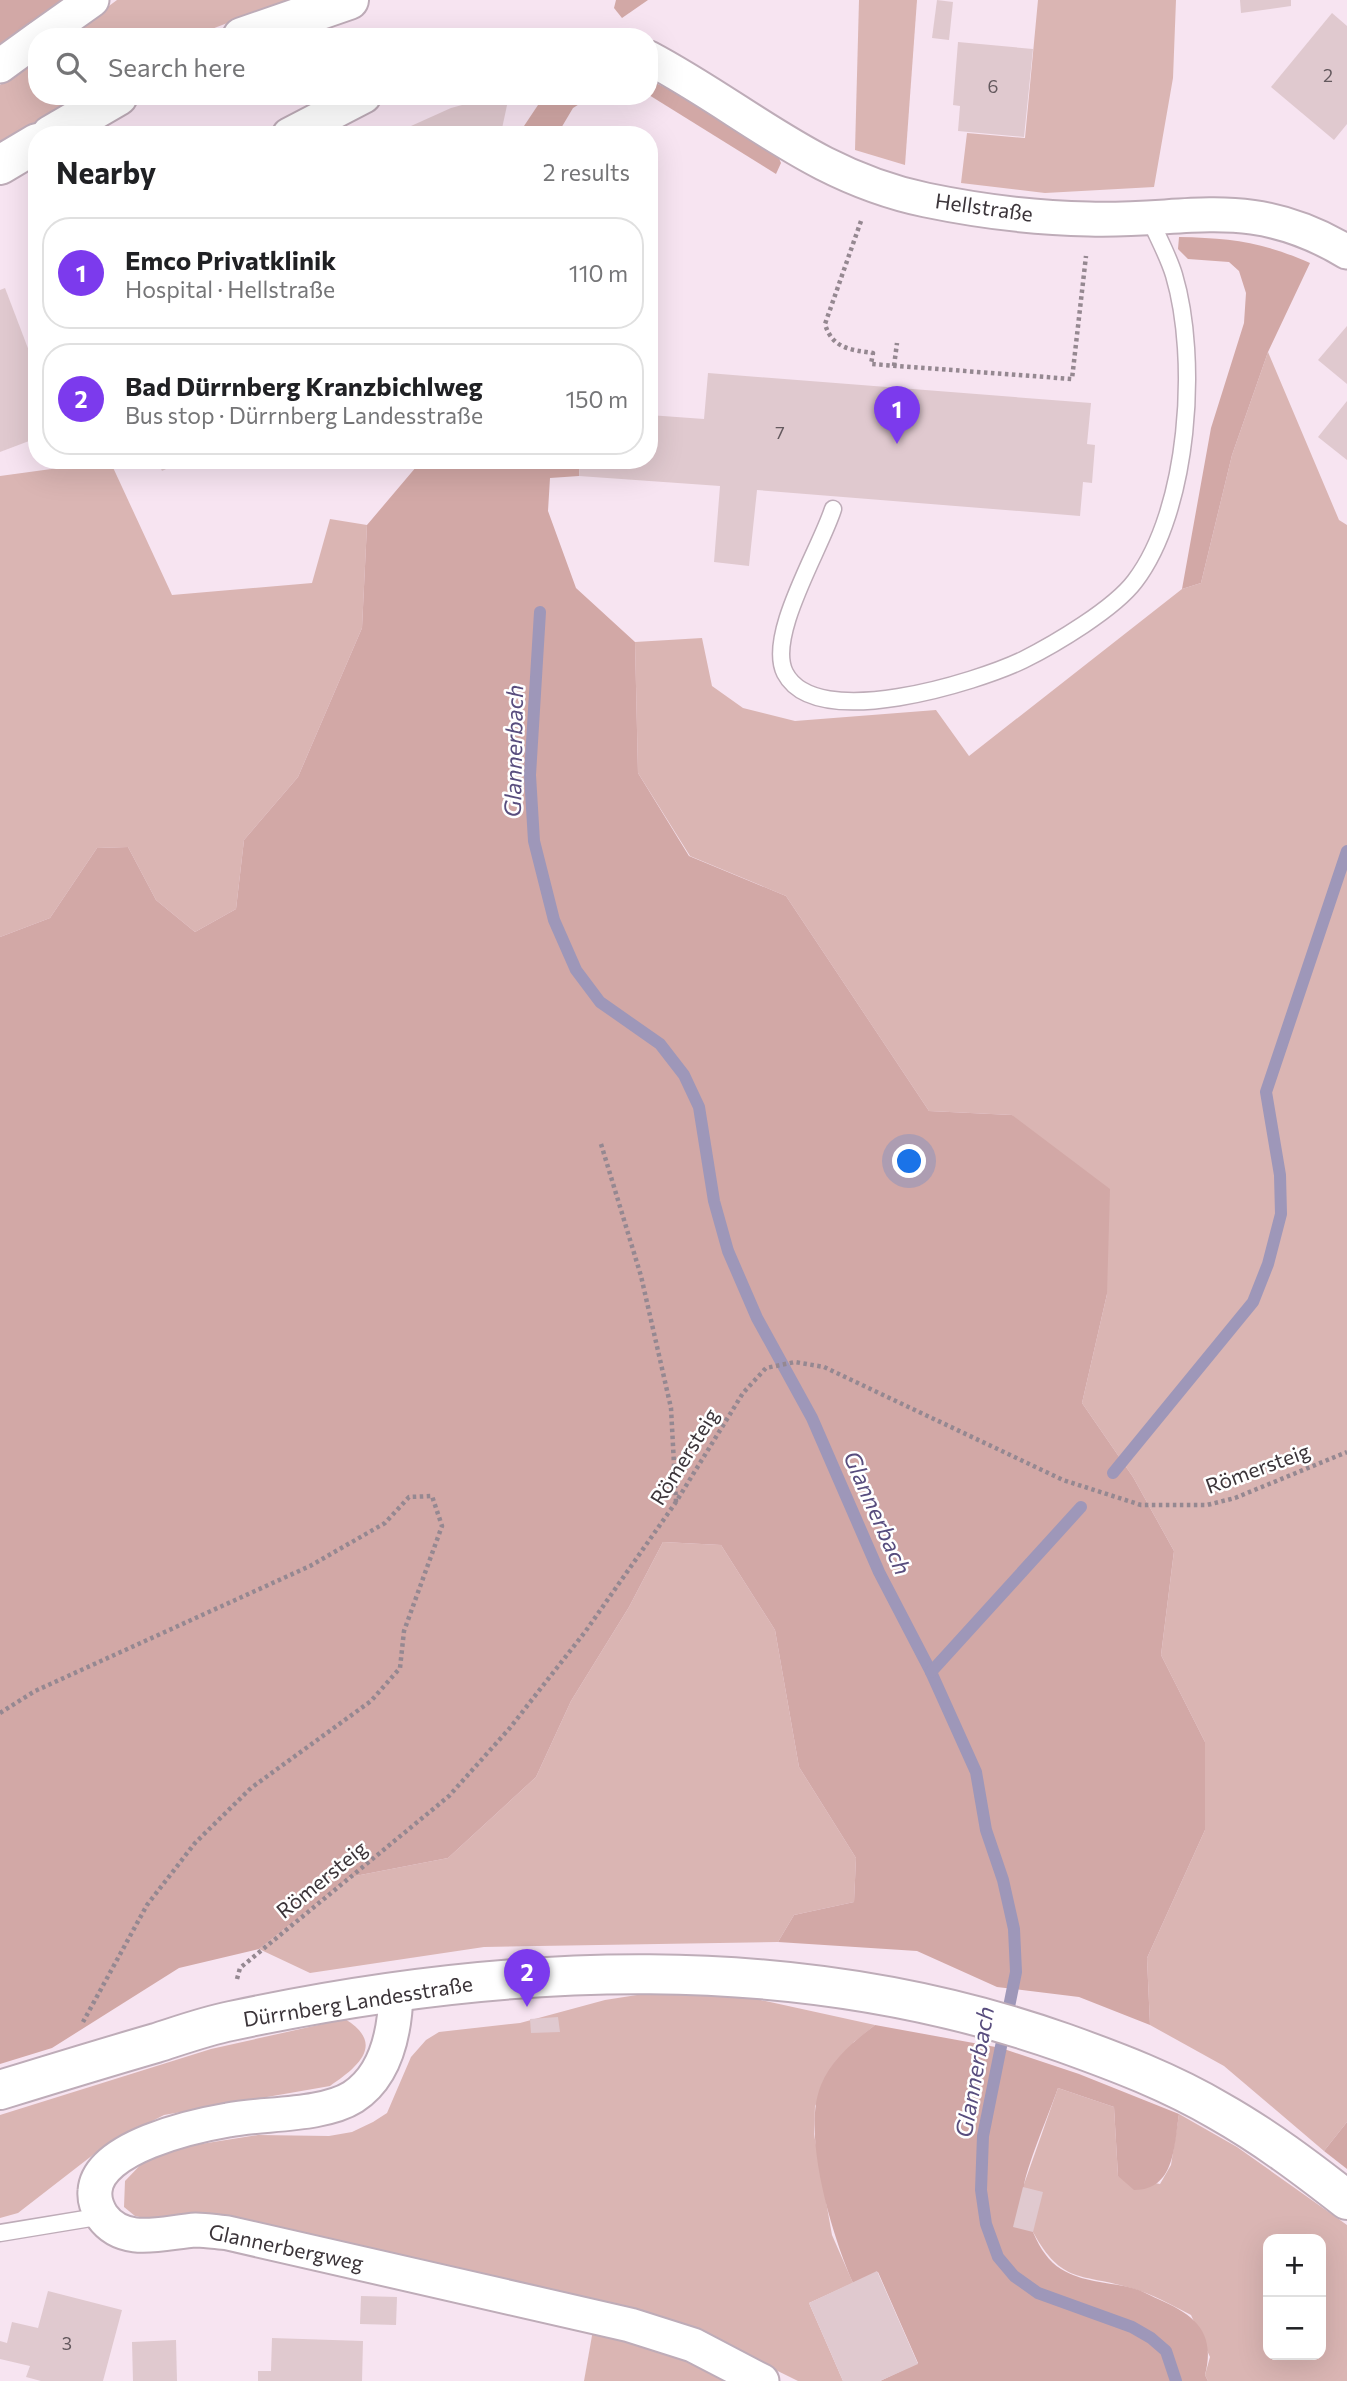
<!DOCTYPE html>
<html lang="en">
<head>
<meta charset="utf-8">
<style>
  body { margin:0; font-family:Commissioner,sans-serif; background:#f6f6f6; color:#202124 }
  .controls { position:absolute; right:21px; bottom:21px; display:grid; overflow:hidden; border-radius:14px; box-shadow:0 7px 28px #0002 }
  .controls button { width:63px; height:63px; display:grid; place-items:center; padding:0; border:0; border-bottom:2px solid #e0e0e0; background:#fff; color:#202124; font:35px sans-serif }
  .you { position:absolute; left:910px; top:1162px; width:24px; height:24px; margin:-18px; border:5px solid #fff; border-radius:50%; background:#1a73e8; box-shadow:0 0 0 10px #1a73e833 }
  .badge { display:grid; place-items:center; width:46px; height:46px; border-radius:50%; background:#7c3aed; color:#fff; font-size:23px; font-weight:700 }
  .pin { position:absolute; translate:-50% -58px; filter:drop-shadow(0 2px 4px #0008) }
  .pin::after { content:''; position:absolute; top:37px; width:24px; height:21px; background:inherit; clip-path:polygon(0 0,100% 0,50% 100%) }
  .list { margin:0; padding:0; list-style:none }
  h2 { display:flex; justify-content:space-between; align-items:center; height:91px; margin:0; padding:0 28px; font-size:30px }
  h2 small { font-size:23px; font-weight:400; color:#757577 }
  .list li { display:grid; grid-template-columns:46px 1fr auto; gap:21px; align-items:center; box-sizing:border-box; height:112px; margin:0 14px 14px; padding:0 14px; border:2px solid #e0e0e0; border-radius:28px }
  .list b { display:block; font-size:26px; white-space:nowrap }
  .list p { margin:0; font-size:23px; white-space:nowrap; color:#757577 }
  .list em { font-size:23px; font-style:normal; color:#757577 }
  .icon { flex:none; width:38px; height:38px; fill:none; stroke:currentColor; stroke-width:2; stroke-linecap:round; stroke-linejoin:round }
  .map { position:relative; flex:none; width:1347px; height:2381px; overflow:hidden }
  .search { position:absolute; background:#fff; box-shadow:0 7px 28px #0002; left:28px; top:28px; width:630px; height:77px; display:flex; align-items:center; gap:18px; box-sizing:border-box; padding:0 24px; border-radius:28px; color:#757577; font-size:26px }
  .panel { position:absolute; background:#fff; box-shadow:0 7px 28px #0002; left:28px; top:126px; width:630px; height:343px; border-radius:28px }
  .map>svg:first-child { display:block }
  .green { fill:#dab5b3; fill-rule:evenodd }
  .forest { fill:#d2a8a6 }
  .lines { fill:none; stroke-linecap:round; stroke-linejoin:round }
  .stream { stroke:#9e97b9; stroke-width:12 }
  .building { fill:#e0c9cf }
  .service-casing { stroke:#beacb8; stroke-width:19 }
  .minor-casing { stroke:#beacb8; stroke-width:37 }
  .secondary-casing { stroke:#beacb8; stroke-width:42 }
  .path { stroke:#958891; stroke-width:4.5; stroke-dasharray:3.5 3.5; stroke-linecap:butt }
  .service { stroke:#fff; stroke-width:16 }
  .minor { stroke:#fff; stroke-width:33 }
  .secondary { stroke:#fff; stroke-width:38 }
  .labels { text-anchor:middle; stroke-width:5; stroke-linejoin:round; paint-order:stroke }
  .number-label { font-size:18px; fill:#64595e }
  .street-label { font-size:21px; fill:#3b3439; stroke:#fff }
  .water-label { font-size:23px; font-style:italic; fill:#584d7e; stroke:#fff }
</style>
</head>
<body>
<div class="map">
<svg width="1347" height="2381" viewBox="0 0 1347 2381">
  <rect width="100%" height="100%" fill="#f7e4f1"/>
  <g class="green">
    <polygon points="117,0 287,0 191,37 67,37"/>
    <polygon points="859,0 917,0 905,165 855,150"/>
    <polygon points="1038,0 1176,0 1173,78 1154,187 1045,193 961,183 967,133 1025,138"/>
    <polygon points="37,59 37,96 81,96 0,142 0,85"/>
    <polygon points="1268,352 1339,520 1347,525 1347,2122 1324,2151 1224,2066 1150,2025 1147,1958 1205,1830 1205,1742 1161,1655 1174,1551 1133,1477 1082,1403 1107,1294 1012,1115 929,1111 786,896 690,856 638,773 635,642 702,638 712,686 743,708 795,721 936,710 969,756 1182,589 1201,583 1232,455"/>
    <polygon points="110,461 172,595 312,583 330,519 367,525 362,628 298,777 244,840 236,909 195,932 156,900 128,847 97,848 50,918 0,937 0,476"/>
    <polygon points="663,1542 721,1545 775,1630 799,1767 856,1858 854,1902 794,1915 778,1942 484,1947 310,1973 259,1949 350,1877 448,1858 536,1777 571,1701 629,1607"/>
    <polygon points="656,1992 747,1997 875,2025 854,2042 815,2106 814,2134 832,2235 853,2283 809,2303 843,2381 798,2381 719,2342 135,2216 124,2207 125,2181 149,2156 182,2147 258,2135 329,2136 352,2132 373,2122 387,2113 411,2057 426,2040 439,2032 520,2023 605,2000"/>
    <path d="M345,2019C386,2044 358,2067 330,2086L164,2115L107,2144L18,2213L0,2218V2115L211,2049Z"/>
    <path d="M1058,2088L1114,2107L1118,2176L1160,2184L1171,2165L1179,2114L1237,2147L1347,2225V2381H1208L1205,2375L1210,2357L1191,2315C1172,2305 1152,2294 1131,2288C1081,2273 1062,2285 1033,2232L1013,2227L1023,2187ZM1268,2239H1321V2355H1268Z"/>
    <polygon points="593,2330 688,2356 746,2381 584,2381"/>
  </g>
  <g class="forest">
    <polygon points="0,0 68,0 0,45"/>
    <polygon points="616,0 648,0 622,18 614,8"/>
    <polygon points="649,80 684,96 778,156 781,163 776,174 649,95"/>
    <polygon points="544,96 592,96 573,108 557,135 518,135"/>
    <path d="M1179,237C1230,238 1263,242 1310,263L1268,352L1232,455L1201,583L1182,589L1211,428L1244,323L1246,293L1239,271L1229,262L1188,259L1178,249Z"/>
    <polygon points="422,460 580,460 579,476 550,478 548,511 576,588 635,642 638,773 689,856 786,896 929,1111 1012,1115 1110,1189 1107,1294 1082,1403 1133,1477 1174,1551 1161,1655 1205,1742 1205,1830 1147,1958 1150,2025 1079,1997 997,1987 917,1951 778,1942 794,1915 854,1902 856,1858 799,1767 775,1630 721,1545 663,1542 629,1607 571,1701 536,1777 448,1858 350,1877 259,1949 179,1968 52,2048 0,2064 0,937 50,918 97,848 128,847 156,900 195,932 236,909 244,840 298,777 362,628 367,525"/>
    <path d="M875,2025L1001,2048L1079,2074L1179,2114C1174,2146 1175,2190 1134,2190L1118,2176L1114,2107L1058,2088C1052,2106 1023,2175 1024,2189C1025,2217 1037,2254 1061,2269C1082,2282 1106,2282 1128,2287C1139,2289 1149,2295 1158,2299C1195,2315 1216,2332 1205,2375L1208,2381H880L918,2363L878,2272L853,2283C832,2236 801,2133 821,2085C831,2060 854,2041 875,2025Z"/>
    <polygon points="1347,2122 1347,2169 1324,2151"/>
  </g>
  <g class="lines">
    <g class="stream">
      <polyline points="540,612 530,775 534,841 554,920 576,970 600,1002 660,1044 684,1075 699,1107 714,1201 728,1251 757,1318 812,1418 879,1572 931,1672 976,1772 986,1830 1003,1880 1014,1929 1016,1972 983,2136 981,2190 986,2224 998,2257 1014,2276 1038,2293 1132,2327 1151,2338 1166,2351 1176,2381"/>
      <polyline points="1113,1473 1253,1302 1268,1264 1281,1214 1280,1175 1266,1092 1347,851"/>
      <polyline points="931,1672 1081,1507"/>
    </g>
  </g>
  <g class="building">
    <polygon points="937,0 953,2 949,40 932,38"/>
    <polygon points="1240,0 1291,0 1291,6 1241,13"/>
    <polygon points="1332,13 1347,26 1347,124 1334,140 1271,87"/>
    <polygon points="958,42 1033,49 1024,137 958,131 960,106 953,105"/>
    <polygon points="495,96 509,96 501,133 391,135 451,108"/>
    <polygon points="5,288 37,372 37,438 0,452 0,290"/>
    <polygon points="1347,326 1347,384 1318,360"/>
    <polygon points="708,373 1091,403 1087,444 1095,445 1092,483 1083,482 1080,516 757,490 749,566 714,562 720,486 579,476 580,460 649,460 649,415 704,419"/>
    <polygon points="1347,401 1347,460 1318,437"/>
    <polygon points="157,460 185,460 162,471"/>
    <polygon points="558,2017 560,2032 531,2033 530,2019"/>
    <polygon points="1023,2187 1043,2192 1033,2232 1013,2227"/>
    <polygon points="877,2271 918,2364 880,2381 843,2381 809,2303"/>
    <polygon points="48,2291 122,2310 103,2381 41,2381 26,2377 30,2366 0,2359 0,2341 7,2343 12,2322 38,2328"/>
    <polygon points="361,2296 397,2297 396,2325 360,2324"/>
    <polygon points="272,2338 363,2341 362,2381 258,2381 258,2371 271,2371"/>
    <polygon points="176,2340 177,2381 133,2381 132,2342"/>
  </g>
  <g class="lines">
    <defs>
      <g id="service">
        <path d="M833,509C821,548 766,636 785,673C816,733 977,682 1023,660C1055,644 1114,609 1135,581C1189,510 1199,359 1174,275C1168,255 1157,236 1149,217"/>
        <polyline points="0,2233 103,2216"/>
      </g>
      <g id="minor">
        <polyline points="40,37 92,0"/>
        <path d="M649,58C747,110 812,176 926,200C979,211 1035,218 1089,219C1191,222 1250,194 1347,252"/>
        <polyline points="0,66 37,39"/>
        <polyline points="289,135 364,96"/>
        <path d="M396,1993C395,2030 387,2075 353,2097C323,2116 264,2113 228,2120C193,2126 98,2147 95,2191C94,2201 97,2208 102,2216C124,2247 164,2232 196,2230C206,2230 217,2232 228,2233L630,2325L693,2345L762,2381"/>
      </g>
      <g id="secondary">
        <polyline points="242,37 349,0"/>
        <polyline points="51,135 118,96"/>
        <polyline points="0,165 37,143"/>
        <path d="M0,2090C52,2074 104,2058 156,2043C181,2035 206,2026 231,2021C506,1962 795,1948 1064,2043C1117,2062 1170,2082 1219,2111C1265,2137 1306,2168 1347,2200"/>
      </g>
    </defs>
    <use href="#service" class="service-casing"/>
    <use href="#minor" class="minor-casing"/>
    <use href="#secondary" class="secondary-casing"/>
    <g class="path">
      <path d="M861,221L825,324C832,348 850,350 873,353L871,364L1072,379L1086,256"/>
      <polyline points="894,366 897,343"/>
      <polyline points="601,1144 641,1276 671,1408 676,1502"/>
      <polyline points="0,1713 35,1691 310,1566 385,1523 409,1497 432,1496 442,1526 404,1631 400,1668 371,1701 251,1788 195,1843 147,1905 83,2022"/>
      <polyline points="237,1979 240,1968 449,1796 509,1729 585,1632 676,1502 743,1393 766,1368 795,1362 824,1367 1063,1480 1141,1505 1207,1505 1235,1498 1347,1452"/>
    </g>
    <use href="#service" class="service"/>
    <use href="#minor" class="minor"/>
    <use href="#secondary" class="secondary"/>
  </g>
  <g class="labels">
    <g class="number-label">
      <text x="1328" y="82">2</text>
      <text x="993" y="93">6</text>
      <text x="780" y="439">7</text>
      <text x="67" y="2350">3</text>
    </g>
    <g class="street-label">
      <text transform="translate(984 208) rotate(8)" y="7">Hellstraße</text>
      <text transform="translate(685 1457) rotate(-58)" y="7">Römersteig</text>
      <text transform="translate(1258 1469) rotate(-20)" y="7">Römersteig</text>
      <text transform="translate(322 1880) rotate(-39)" y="7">Römersteig</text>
      <text transform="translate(358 2002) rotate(-9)" y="7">Dürrnberg Landesstraße</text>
      <text transform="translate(286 2248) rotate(12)" y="7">Glannerbergweg</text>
    </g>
    <g class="water-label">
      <text transform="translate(514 751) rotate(-89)" y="8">Glannerbach</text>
      <text transform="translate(877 1513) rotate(66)" y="8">Glannerbach</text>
      <text transform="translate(975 2072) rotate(-80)" y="8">Glannerbach</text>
    </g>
  </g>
</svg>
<div class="controls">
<button>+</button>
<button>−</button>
</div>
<div class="you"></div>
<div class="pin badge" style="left:897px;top:444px">1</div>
<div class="pin badge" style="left:527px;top:2007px">2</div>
<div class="search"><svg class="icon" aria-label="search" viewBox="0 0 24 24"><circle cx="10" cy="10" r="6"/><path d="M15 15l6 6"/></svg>Search here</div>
<section class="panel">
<h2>Nearby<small>2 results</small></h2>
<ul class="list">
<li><span class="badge">1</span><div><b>Emco Privatklinik</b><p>Hospital · Hellstraße</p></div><em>110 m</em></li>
<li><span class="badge">2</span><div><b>Bad Dürrnberg Kranzbichlweg</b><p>Bus stop · Dürrnberg Landesstraße</p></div><em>150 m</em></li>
</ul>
</section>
</div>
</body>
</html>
